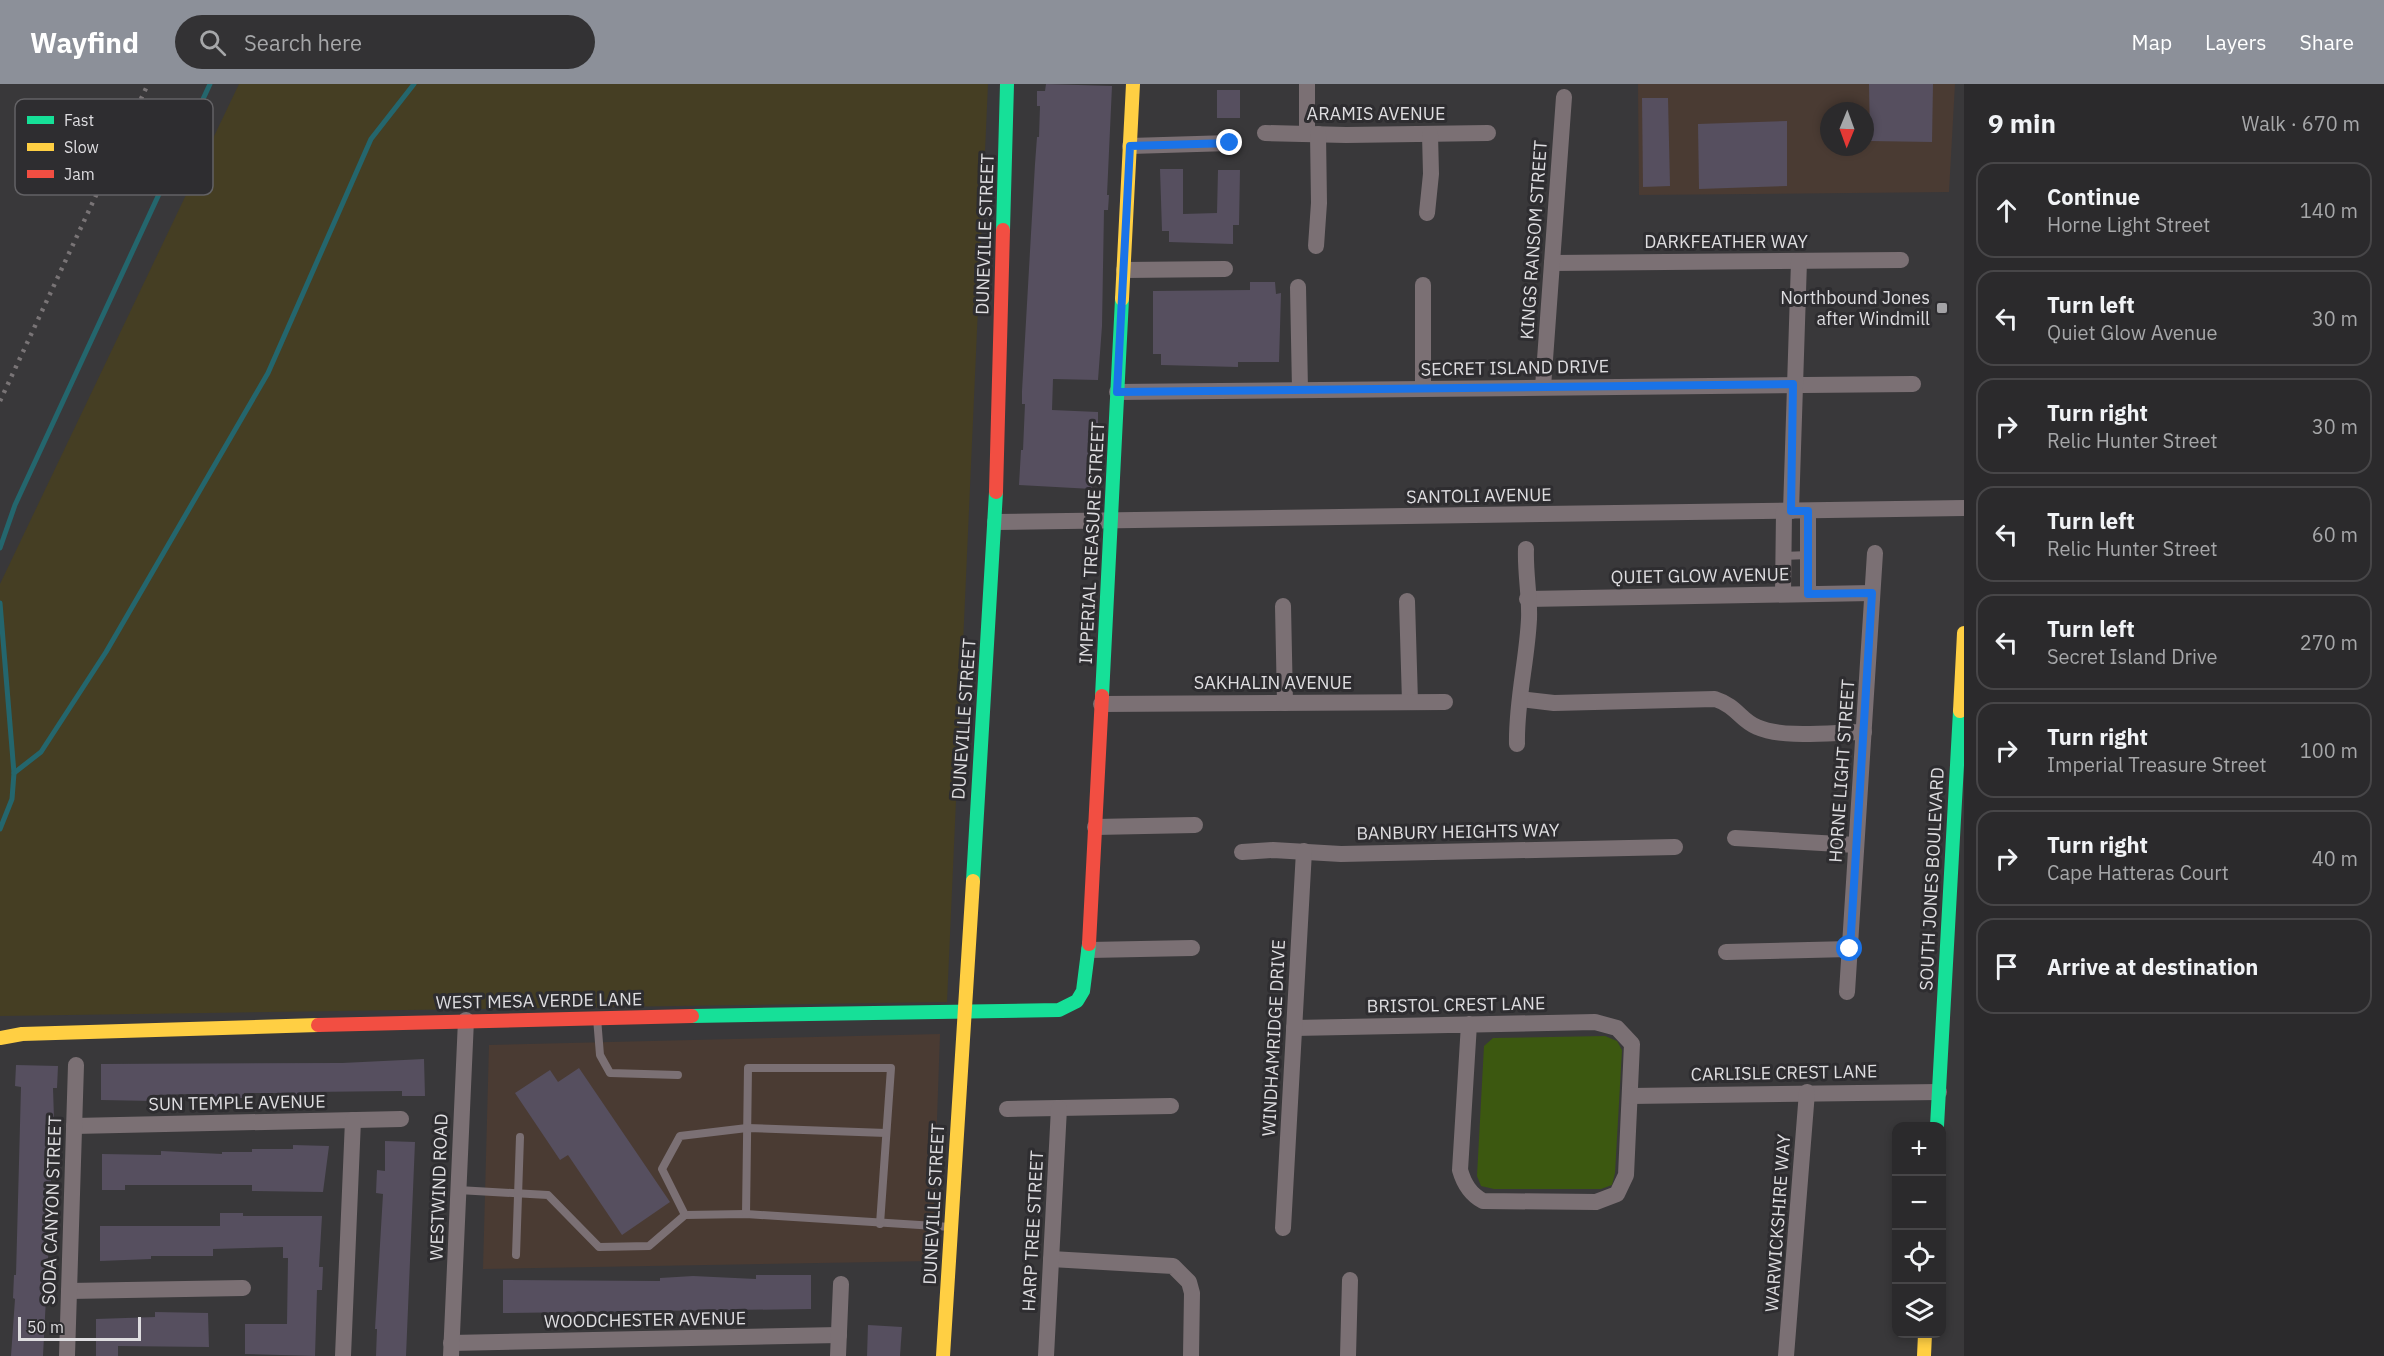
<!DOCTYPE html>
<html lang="en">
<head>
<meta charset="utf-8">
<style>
  body { margin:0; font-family:"IBM Plex Sans",sans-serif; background:#333234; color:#f1f3f6 }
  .controls { position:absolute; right:18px; bottom:18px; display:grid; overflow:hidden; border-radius:12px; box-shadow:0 3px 9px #0003 }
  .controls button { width:54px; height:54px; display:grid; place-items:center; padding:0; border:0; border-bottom:2px solid #474648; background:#2b2a2c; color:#f1f3f6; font:30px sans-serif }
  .compass { position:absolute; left:1820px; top:18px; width:54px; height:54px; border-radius:50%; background:#2b2a2c; box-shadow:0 3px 9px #0003; rotate:181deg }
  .scale { position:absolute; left:18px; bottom:15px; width:123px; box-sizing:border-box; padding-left:6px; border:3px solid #dedde0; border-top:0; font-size:16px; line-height:21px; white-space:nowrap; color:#dedde0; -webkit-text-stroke:4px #2e2d30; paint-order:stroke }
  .stop { position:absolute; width:18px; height:18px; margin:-14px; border:4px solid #1a73e8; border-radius:50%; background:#fff }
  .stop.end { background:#1a73e8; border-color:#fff; box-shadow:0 2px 6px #0008 }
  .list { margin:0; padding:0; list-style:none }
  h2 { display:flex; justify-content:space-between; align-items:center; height:78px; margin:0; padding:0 24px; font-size:26px }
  h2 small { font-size:20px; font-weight:400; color:#a6a7a9 }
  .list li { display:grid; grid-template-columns:39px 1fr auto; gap:18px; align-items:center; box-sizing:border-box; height:96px; margin:0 12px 12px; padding:0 12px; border:2px solid #474648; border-radius:18px }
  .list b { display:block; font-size:22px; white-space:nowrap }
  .list p { margin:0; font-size:20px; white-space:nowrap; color:#a6a7a9 }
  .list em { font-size:20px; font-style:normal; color:#a6a7a9 }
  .icon { flex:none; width:33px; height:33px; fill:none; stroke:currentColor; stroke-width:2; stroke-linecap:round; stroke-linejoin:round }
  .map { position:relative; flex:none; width:1964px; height:1272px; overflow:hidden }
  header { display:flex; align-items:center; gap:36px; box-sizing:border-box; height:84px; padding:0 30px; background:#8c9099; color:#fff }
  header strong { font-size:28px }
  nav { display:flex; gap:33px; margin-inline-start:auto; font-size:21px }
  .search { width:420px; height:54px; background:#333234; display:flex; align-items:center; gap:15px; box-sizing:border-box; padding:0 21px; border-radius:33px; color:#a6a7a9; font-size:22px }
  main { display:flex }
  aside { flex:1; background:#2b2a2c }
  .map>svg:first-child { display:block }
  .commercial { fill:#4a3b33; fill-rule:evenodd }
  .green { fill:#3c5810 }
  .sand { fill:#453e23 }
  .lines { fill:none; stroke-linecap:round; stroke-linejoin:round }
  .stream { stroke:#24666d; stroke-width:5 }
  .building { fill:#564f5f }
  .lane { stroke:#7b7074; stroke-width:8 }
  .street { stroke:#7b7074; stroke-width:16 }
  .fast { stroke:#16e098; stroke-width:14 }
  .slow { stroke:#ffcf43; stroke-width:14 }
  .jam { stroke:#f24e42; stroke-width:14 }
  .rail { stroke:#797476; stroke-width:4.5; stroke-dasharray:3 6; stroke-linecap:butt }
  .route { stroke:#1a73e8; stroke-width:8 }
  .poi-dot { fill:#a4a3a6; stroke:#2e2d30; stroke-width:2 }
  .labels { text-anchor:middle; stroke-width:6; stroke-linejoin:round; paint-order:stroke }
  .street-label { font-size:18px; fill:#dedde0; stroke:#2e2d30 }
  .poi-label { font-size:18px; fill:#dedde0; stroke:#2e2d30; text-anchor:end }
  .key { fill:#2e2d30; stroke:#636265; stroke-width:1.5 }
  .key-label { font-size:16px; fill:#dedde0 }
</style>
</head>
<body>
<header>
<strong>Wayfind</strong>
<div class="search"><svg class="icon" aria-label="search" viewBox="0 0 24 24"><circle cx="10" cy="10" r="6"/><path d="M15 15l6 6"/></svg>Search here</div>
<nav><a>Map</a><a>Layers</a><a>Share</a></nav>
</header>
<main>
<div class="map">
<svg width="1964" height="1272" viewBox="0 0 1964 1272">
  <rect width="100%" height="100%" fill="#39383a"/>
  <g class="commercial">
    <path d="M1638,0H1955L1949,108L1639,111ZM1829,27H1865V63H1829Z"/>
    <polygon points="940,950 932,1177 483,1185 489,961"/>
  </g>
  <polygon class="green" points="1605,952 1617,957 1622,966 1615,1089 1612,1101 1601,1105 1494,1105 1481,1102 1477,1092 1484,962 1493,954"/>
  <polygon class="sand" points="239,0 988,0 947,918 0,932 0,500"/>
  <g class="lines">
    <g class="stream">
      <polyline points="0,464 15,421 210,0"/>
      <polyline points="0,519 14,689 12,715 0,745"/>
      <polyline points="14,689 41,668 106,568 268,289 371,55 414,0"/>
    </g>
  </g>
  <g class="building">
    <polygon points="1046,0 1112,2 1107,111 1109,111 1108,126 1104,126 1102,242 1098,296 1053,295 1052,326 1098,328 1098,343 1094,343 1092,405 1019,401 1021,366 1023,366 1025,320 1022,320 1022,307 1035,80 1037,53 1039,53 1040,22 1037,22 1037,7 1045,7"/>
    <polygon points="1869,0 1933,0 1932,58 1870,57"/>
    <rect x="1217" y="6" width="23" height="28"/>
    <polygon points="1642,14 1668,14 1670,102 1643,103"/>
    <polygon points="1787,37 1787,102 1699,105 1698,40"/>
    <polygon points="1160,85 1183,85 1183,130 1217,129 1218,86 1240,86 1239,141 1233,141 1233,160 1169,158 1169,147 1162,147"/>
    <polygon points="1250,198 1275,198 1276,210 1281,209 1279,278 1238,278 1238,283 1161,281 1161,270 1153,270 1153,207 1250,206"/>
    <polygon points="424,975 425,1012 402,1012 402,1007 305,1008 305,1013 282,1013 282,1009 244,1009 244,1014 191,1015 191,1010 154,1011 154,1017 101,1016 101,980 342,979"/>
    <polygon points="16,981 58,982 57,1004 53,1004 55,1066 51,1095 51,1156 49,1155 43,1272 11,1272 15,1215 13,1214 14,1191 16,1191 21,1003 15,1002"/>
    <polygon points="579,984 670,1118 622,1151 568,1071 560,1076 515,1009 550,986 558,998"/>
    <polygon points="385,1057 415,1058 406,1272 376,1272 377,1245 375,1245 383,1110 376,1109 377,1086 385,1087"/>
    <polygon points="293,1061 329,1062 323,1108 252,1107 252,1101 125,1101 125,1106 102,1106 102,1070 161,1071 161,1067 222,1070 222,1068 252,1068 252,1065 293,1065"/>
    <polygon points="220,1129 243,1129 243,1132 322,1132 319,1183 323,1183 322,1206 317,1206 315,1272 245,1270 245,1240 287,1240 288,1174 283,1174 283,1163 213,1165 213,1172 151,1172 151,1175 100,1177 100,1142 220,1142"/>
    <polygon points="756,1191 811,1191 811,1225 503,1229 503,1196 660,1197 660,1194 693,1192 756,1195"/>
    <polygon points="155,1228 208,1229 209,1263 118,1262 118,1272 96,1272 96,1235 155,1233"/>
    <polygon points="868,1241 902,1243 900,1272 867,1272"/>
  </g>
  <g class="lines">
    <g class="lane">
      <polyline points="1783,472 1808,471"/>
      <polyline points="597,934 600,971 610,989 678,991"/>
      <polyline points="458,1106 548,1111 599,1163 649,1162 685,1131 746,1130 951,1143"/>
      <polyline points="746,1130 748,984 891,984 880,1140"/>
      <polyline points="685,1131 662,1085 680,1052 747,1044 886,1049"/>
      <polyline points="516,1171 520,1053"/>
    </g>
    <g class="street">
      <polyline points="1307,0 1307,50"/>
      <polyline points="1265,49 1346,51 1488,49"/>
      <polyline points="1130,62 1230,59"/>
      <polyline points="1427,129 1431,90 1430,50"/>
      <polyline points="1316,162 1319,119 1318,50"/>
      <polyline points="1552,179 1901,176"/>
      <polyline points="1124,186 1225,185"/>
      <polyline points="1423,201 1423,304"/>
      <polyline points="1298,203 1300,306"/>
      <polyline points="1543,303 1564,13"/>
      <polyline points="1117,308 1913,300"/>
      <polyline points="1791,427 1799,177"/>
      <polyline points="995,438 1964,424"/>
      <polyline points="1783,510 1784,427"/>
      <polyline points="1808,510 1808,427"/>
      <polyline points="1527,515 1872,509"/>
      <polyline points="1407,517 1410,618"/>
      <polyline points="1283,522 1285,619"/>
      <path d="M1520,615L1554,619L1715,615C1737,622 1741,637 1757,643C1784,655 1833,648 1864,648"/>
      <polyline points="1101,620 1445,618"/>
      <path d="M1517,660C1516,618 1527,577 1529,535C1530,512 1525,489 1526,465"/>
      <polyline points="1095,743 1195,741"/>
      <polyline points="1735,754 1856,761"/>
      <polyline points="1242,768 1273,766 1341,770 1675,763"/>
      <polyline points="1089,866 1192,864"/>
      <polyline points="1726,868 1850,865"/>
      <polyline points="1847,908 1875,469"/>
      <path d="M1294,944L1595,938L1617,944L1632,960L1626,1091L1617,1110L1596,1118L1483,1117C1470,1110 1464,1100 1460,1086L1469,940"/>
      <polyline points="1630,1012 1939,1008"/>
      <polyline points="1007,1025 1171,1022"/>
      <polyline points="74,1042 401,1035"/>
      <polyline points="1283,1144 1304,767"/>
      <polyline points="1051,1175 1173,1182 1189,1198 1192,1209 1191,1272"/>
      <polyline points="69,1207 243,1204"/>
      <polyline points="451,1259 839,1251"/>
      <polyline points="67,1272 76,981"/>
      <polyline points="343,1272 353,1036"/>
      <polyline points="451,1272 466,936"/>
      <polyline points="838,1272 841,1200"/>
      <polyline points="1046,1272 1059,1024"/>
      <polyline points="1348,1272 1350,1196"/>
      <polyline points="1786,1272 1807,1008"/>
    </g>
    <g class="fast">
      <polyline points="1003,146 1007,0"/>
      <polyline points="1102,612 1122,215"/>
      <polyline points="973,797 996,408"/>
      <polyline points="692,932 1059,926 1077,917 1083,907 1089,860"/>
      <polyline points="1937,1042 1960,627"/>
    </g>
    <g class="slow">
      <polyline points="1122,215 1133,0"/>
      <polyline points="1960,627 1964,549"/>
      <polyline points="0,954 22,950 318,941"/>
      <polyline points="943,1272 973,797"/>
      <polyline points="1924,1272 1925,1250"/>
    </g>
    <g class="jam">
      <polyline points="996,408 1003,146"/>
      <polyline points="1089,860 1102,612"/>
      <polyline points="318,941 692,932"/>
    </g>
    <polyline class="rail" points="0,317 148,0"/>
  </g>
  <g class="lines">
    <polyline class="route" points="1230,59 1130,62 1117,308 1793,300 1791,427 1808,427 1808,510 1872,509 1850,865"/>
  </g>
  <rect class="poi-dot" x="1936" y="218" width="12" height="12" rx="3"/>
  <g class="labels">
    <g class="street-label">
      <text x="1376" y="36">ARAMIS AVENUE</text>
      <text transform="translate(985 150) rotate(-88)" y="6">DUNEVILLE STREET</text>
      <text transform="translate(1534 156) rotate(-86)" y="6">KINGS RANSOM STREET</text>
      <text x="1726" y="164">DARKFEATHER WAY</text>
      <text transform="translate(1515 284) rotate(-1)" y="6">SECRET ISLAND DRIVE</text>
      <text transform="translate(1479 412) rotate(-1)" y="6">SANTOLI AVENUE</text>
      <text transform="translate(1092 459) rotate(-87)" y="6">IMPERIAL TREASURE STREET</text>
      <text transform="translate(1700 492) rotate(-1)" y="6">QUIET GLOW AVENUE</text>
      <text x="1273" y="605">SAKHALIN AVENUE</text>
      <text transform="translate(964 635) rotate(-86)" y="6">DUNEVILLE STREET</text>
      <text transform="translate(1842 687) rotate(-86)" y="6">HORNE LIGHT STREET</text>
      <text transform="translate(1458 748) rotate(-1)" y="6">BANBURY HEIGHTS WAY</text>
      <text transform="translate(1932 795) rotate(-87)" y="6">SOUTH JONES BOULEVARD</text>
      <text transform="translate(539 917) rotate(-1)" y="6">WEST MESA VERDE LANE</text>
      <text transform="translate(1456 921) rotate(-1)" y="6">BRISTOL CREST LANE</text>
      <text transform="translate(1274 954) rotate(-87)" y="6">WINDHAMRIDGE DRIVE</text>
      <text transform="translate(1784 989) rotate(-1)" y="6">CARLISLE CREST LANE</text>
      <text transform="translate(237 1019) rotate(-1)" y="6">SUN TEMPLE AVENUE</text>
      <text transform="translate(439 1103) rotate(-88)" y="6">WESTWIND ROAD</text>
      <text transform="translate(934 1120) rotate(-87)" y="6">DUNEVILLE STREET</text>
      <text transform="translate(52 1126) rotate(-88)" y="6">SODA CANYON STREET</text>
      <text transform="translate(1778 1139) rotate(-86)" y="6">WARWICKSHIRE WAY</text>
      <text transform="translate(1033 1147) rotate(-87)" y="6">HARP TREE STREET</text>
      <text transform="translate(645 1236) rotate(-1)" y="6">WOODCHESTER AVENUE</text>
    </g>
    <g class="poi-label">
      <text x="1930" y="220">Northbound Jones<tspan x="1930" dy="21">after Windmill</tspan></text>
    </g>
  </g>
  <rect x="15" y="15" width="198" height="96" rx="9" class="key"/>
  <rect x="27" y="32" width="27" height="8" fill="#16e098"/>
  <rect x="27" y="59" width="27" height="8" fill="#ffcf43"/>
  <rect x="27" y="86" width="27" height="8" fill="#f24e42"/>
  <g class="key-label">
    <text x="64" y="42">Fast</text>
    <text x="64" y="69">Slow</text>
    <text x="64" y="96">Jam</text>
  </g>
</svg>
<div class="controls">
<button>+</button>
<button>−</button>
<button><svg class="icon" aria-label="locate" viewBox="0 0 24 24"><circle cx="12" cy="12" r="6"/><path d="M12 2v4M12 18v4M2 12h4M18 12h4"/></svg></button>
<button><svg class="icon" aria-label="layers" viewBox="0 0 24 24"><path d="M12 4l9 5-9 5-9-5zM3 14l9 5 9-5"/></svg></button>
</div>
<svg class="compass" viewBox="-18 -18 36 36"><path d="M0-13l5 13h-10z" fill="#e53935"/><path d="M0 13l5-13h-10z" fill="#a6a7a9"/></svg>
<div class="scale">50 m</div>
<div class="stop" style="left:1850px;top:865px"></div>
<div class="stop end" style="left:1230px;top:59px"></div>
</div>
<aside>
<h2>9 min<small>Walk · 670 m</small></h2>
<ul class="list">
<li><svg class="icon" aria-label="ahead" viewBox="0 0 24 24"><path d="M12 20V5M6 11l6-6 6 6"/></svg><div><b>Continue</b><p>Horne Light Street</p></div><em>140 m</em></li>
<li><svg class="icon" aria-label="left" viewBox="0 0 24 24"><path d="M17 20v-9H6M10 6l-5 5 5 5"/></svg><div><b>Turn left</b><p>Quiet Glow Avenue</p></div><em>30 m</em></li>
<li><svg class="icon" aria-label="right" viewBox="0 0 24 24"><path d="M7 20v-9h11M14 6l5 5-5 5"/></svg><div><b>Turn right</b><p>Relic Hunter Street</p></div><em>30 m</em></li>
<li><svg class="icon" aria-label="left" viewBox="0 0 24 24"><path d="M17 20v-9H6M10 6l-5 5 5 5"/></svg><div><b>Turn left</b><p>Relic Hunter Street</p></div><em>60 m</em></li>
<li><svg class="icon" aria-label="left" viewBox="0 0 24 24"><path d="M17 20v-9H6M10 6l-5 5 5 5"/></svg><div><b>Turn left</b><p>Secret Island Drive</p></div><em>270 m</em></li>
<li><svg class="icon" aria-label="right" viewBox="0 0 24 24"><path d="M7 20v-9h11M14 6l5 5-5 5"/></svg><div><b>Turn right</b><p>Imperial Treasure Street</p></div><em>100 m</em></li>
<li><svg class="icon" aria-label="right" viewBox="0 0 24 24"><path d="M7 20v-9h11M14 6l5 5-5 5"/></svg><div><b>Turn right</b><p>Cape Hatteras Court</p></div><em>40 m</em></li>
<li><svg class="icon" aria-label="arrive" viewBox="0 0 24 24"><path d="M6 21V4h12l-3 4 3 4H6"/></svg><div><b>Arrive at destination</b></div></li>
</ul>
</aside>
</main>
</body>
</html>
